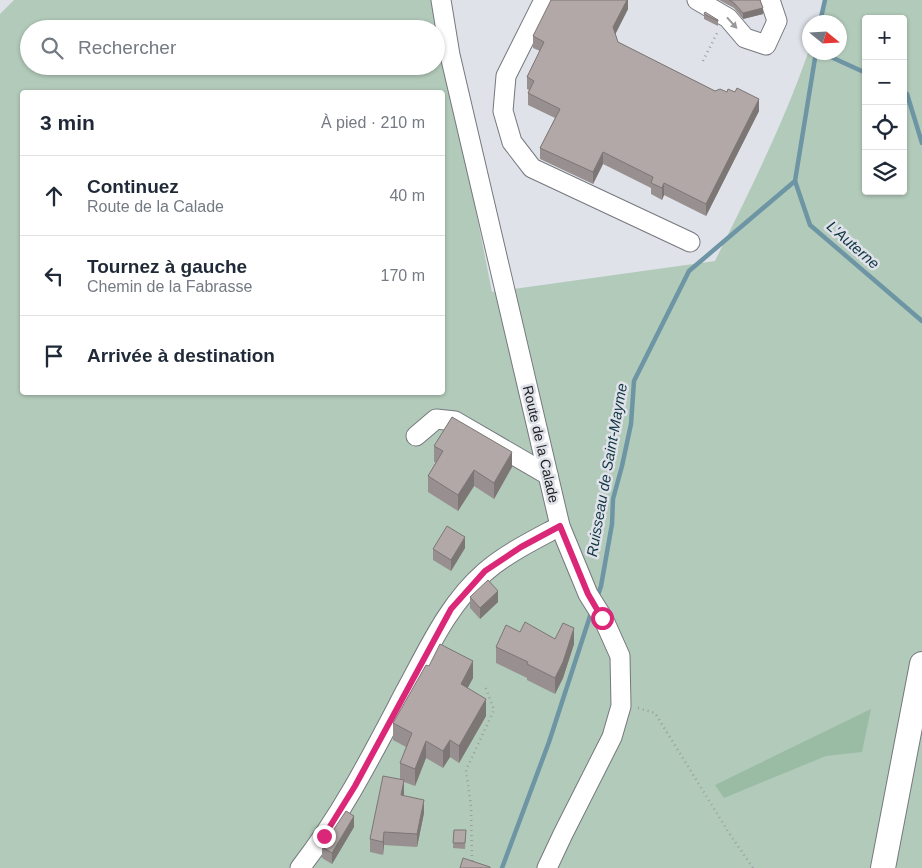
<!DOCTYPE html>
<html lang="fr">
<head>
<meta charset="utf-8">
<style>
  body { margin:0; font-family:Arial,sans-serif; background:#f2f2f3; color:#1f2937 }
  .controls { position:absolute; right:15px; top:15px; display:grid; overflow:hidden; border-radius:5px; box-shadow:0 1px 4px #0004 }
  .controls button { width:45px; height:45px; display:grid; place-items:center; padding:0; border:0; border-bottom:1px solid #e0e1e3; background:#fff; color:#1f2937; font:25px sans-serif }
  .compass { position:absolute; left:802px; top:15px; width:45px; height:45px; border-radius:50%; background:#fff; box-shadow:0 1px 4px #0004; rotate:108deg }
  .stop { position:absolute; width:15px; height:15px; margin:-11px; border:4px solid #db2777; border-radius:50%; background:#fff }
  .stop.end { background:#db2777; border-color:#fff; box-shadow:0 1px 5px #0008 }
  .list { margin:0; padding:0; list-style:none }
  h2 { display:flex; justify-content:space-between; align-items:center; height:65px; margin:0; padding:0 20px; font-size:21px }
  h2 small { font-size:16px; font-weight:400; color:#747a83 }
  .list li { display:grid; grid-template-columns:32px 1fr auto; gap:15px; align-items:center; box-sizing:border-box; height:80px; padding:0 20px; border-top:1px solid #e0e1e3 }
  .list b { display:block; font-size:19px; white-space:nowrap }
  .list p { margin:0; font-size:16px; white-space:nowrap; color:#747a83 }
  .list em { font-size:16px; font-style:normal; color:#747a83 }
  .icon { flex:none; width:28px; height:28px; fill:none; stroke:currentColor; stroke-width:2; stroke-linecap:round; stroke-linejoin:round }
  .map { position:relative; flex:none; width:922px; height:868px; overflow:hidden }
  .search { position:absolute; background:#fff; box-shadow:0 1px 4px #0004; left:20px; top:20px; width:425px; height:55px; display:flex; align-items:center; gap:12px; box-sizing:border-box; padding:0 18px; border-radius:28px; color:#747a83; font-size:19px }
  .panel { position:absolute; background:#fff; box-shadow:0 1px 4px #0004; left:20px; top:90px; width:425px; height:305px; border-radius:5px }
  .map>svg:first-child { display:block }
  .green { fill:#b2caba; fill-rule:evenodd }
  .forest { fill:#9abca5 }
  .lines { fill:none; stroke-linecap:round; stroke-linejoin:round }
  .stream { stroke:#6d95a4; stroke-width:4.5 }
  .minor-casing { stroke:#75787e; stroke-width:21 }
  .major-casing { stroke:#75787e; stroke-width:26 }
  .path { stroke:#9a9da2; stroke-width:2.5; stroke-dasharray:1 4; stroke-linecap:butt }
  .minor { stroke:#fff; stroke-width:19 }
  .major { stroke:#fff; stroke-width:24 }
  .wall { fill:#989090 }
  .shaded-wall { fill:#7c7675 }
  .building { fill:#b1a8a7; stroke:#7c7675 }
  .oneway { fill:#99999b }
  .route { stroke:#db2777; stroke-width:6 }
  .labels { text-anchor:middle; stroke-width:5; stroke-linejoin:round; paint-order:stroke }
  .street-label { font-size:14px; fill:#1c1d20; stroke:#dfe2e9 }
  .water-label { font-size:15px; font-style:italic; fill:#0e3440; stroke:#dfe2e9 }
</style>
</head>
<body>
<div class="map">
<svg width="922" height="868" viewBox="0 0 922 868">
  <rect width="100%" height="100%" fill="#dfe2e9"/>
  <path class="green" d="M14,0H434L492,292L715,261C749,192 784,123 809,50L810,52H840V22H819L827,0H922V868H0V14ZM866,19H903V191H866ZM29,29H436V66H29ZM22,92H442V392H22Z"/>
  <polygon class="forest" points="871,709 862,752 826,756 724,798 715,785"/>
  <g class="lines">
    <g class="stream">
      <polyline points="820,22 825,0"/>
      <polyline points="816,52 795,181 810,225 922,321"/>
      <polyline points="820,52 866,73"/>
      <polyline points="903,92 907,94 922,143"/>
      <polyline points="597,598 601,586 612,524 613,499 622,466 631,424 634,381 689,271 795,181"/>
      <polyline points="502,868 549,742 592,610"/>
    </g>
    <defs>
      <g id="minor">
        <polyline points="441,0 450,55 560,526 588,594 603,618 620,656 621,706 612,737 563,834 547,868"/>
        <polyline points="544,0 506,76 503,111 512,142 532,168 690,242"/>
        <polyline points="697,0 728,18 745,38 766,45 777,21 770,0"/>
        <polyline points="416,436 436,419 455,421 548,475"/>
        <path d="M300,868C343,813 373,753 405,692C428,650 448,604 485,572C507,553 534,540 560,526"/>
      </g>
      <polyline id="major" points="883,868 922,664"/>
    </defs>
    <use href="#minor" class="minor-casing"/>
    <use href="#major" class="major-casing"/>
    <g class="path">
      <polyline points="703,61 718,31"/>
      <polyline points="638,708 655,713 729,833 753,868"/>
      <polyline points="472,861 471,806 466,770 494,710 485,686"/>
    </g>
    <use href="#minor" class="minor"/>
    <use href="#major" class="major"/>
  </g>
  <g class="wall">
    <polygon points="628,0 628,9 615,34 618,42 715,91 759,111 706,216 664,195 662,200 651,194 651,188 603,164 593,184 540,159 540,148 555,118 528,105 528,93 529,90 527,89 527,77 540,51 533,48 533,36"/>
    <polygon points="719,0 760,0 763,14 743,19 734,8"/>
    <polygon points="704,14 718,20 718,26 704,19"/>
    <polygon points="434,446 512,467 494,499 474,486 458,511 428,492 428,476 436,462 434,462"/>
    <polygon points="465,548 451,571 433,560 433,549"/>
    <polygon points="470,597 498,602 480,619 470,608"/>
    <polygon points="520,632 555,639 574,644 563,678 555,694 527,680 527,678 496,663 496,647"/>
    <polygon points="429,666 473,678 467,688 486,716 459,763 450,757 443,768 426,758 415,786 404,782 404,796 424,813 417,847 384,845 383,855 370,852 370,839 400,779 400,763 406,747 393,740 393,723"/>
    <polygon points="354,827 332,864 322,858 322,847"/>
    <polygon points="454,830 466,830 465,849 453,848"/>
  </g>
  <g class="shaded-wall">
    <polygon points="627,0 628,0 628,9 613,39 613,27"/>
    <polygon points="763,8 763,14 743,19 743,13"/>
    <polygon points="759,99 759,111 706,216 706,204"/>
    <polygon points="603,152 603,164 593,184 593,172"/>
    <polygon points="664,183 664,195 662,200 662,188"/>
    <polygon points="512,452 512,467 494,499 494,483"/>
    <polygon points="474,470 474,486 458,511 458,495"/>
    <polygon points="465,537 465,548 451,571 451,560"/>
    <polygon points="498,591 498,602 480,619 480,608"/>
    <polygon points="574,628 574,644 563,678 555,694 555,678"/>
    <polygon points="473,661 473,678 461,701 461,684"/>
    <polygon points="486,699 486,716 459,763 459,746"/>
    <polygon points="450,740 450,757 443,768 443,751"/>
    <polygon points="426,741 426,758 415,786 415,769"/>
    <polygon points="404,780 404,793 401,808 401,795"/>
    <polygon points="424,800 424,813 417,847 417,834"/>
    <polygon points="354,816 354,827 332,864 332,853"/>
    <polygon points="384,832 384,845 383,855 383,842"/>
  </g>
  <g class="building">
    <polygon points="551,0 627,0 613,27 618,42 715,91 720,89 727,92 728,89 735,92 737,88 759,99 706,204 664,183 662,188 651,183 653,177 603,152 593,172 540,148 560,109 528,93 534,81 527,77 544,42 533,36"/>
    <polygon points="729,0 760,0 763,8 743,13 734,3"/>
    <polygon points="705,12 718,20 718,21 704,14"/>
    <polygon points="452,417 512,452 494,483 474,470 458,495 428,476 443,451 434,446"/>
    <polygon points="447,526 465,537 451,560 433,549"/>
    <polygon points="488,580 498,591 480,608 470,597"/>
    <polygon points="525,622 555,639 563,623 574,628 563,662 555,678 527,664 528,662 496,647 506,625 520,632"/>
    <polygon points="440,644 473,661 461,684 486,699 459,746 450,740 443,751 426,741 415,769 400,763 412,733 393,723 426,665 429,666"/>
    <polygon points="383,776 404,780 401,795 424,800 417,834 384,832 383,842 370,839"/>
    <polygon points="346,811 354,816 332,853 322,847"/>
    <polygon points="454,830 466,830 465,843 453,843"/>
    <polygon points="463,858 490,867 490,868 460,868"/>
  </g>
  <defs><path id="oneway-solid" d="M-6-.8H1V-3.2L6.5 0L1 3.2V.8H-6Z" transform="scale(1.25)"/></defs>
  <use class="oneway" href="#oneway-solid" transform="translate(732 23) rotate(48)"/>
  <g class="lines">
    <polyline class="route" points="324,836 355,786 451,609 485,571 521,547 560,526 588,594 602,618"/>
  </g>
  <g class="labels">
    <g class="street-label">
      <text transform="translate(541 444) rotate(77)" y="5">Route de la Calade</text>
    </g>
    <g class="water-label">
      <text transform="translate(853 245) rotate(41)" y="5">L'Auterne</text>
      <text transform="translate(607 470) rotate(-80)" y="5">Ruisseau de Saint-Mayme</text>
    </g>
  </g>
</svg>
<div class="controls">
<button>+</button>
<button>−</button>
<button><svg class="icon" aria-label="locate" viewBox="0 0 24 24"><circle cx="12" cy="12" r="6"/><path d="M12 2v4M12 18v4M2 12h4M18 12h4"/></svg></button>
<button><svg class="icon" aria-label="layers" viewBox="0 0 24 24"><path d="M12 4l9 5-9 5-9-5zM3 14l9 5 9-5"/></svg></button>
</div>
<svg class="compass" viewBox="-18 -18 36 36"><path d="M0-13l5 13h-10z" fill="#e53935"/><path d="M0 13l5-13h-10z" fill="#747a83"/></svg>
<div class="stop" style="left:602px;top:618px"></div>
<div class="stop end" style="left:324px;top:836px"></div>
<div class="search"><svg class="icon" aria-label="search" viewBox="0 0 24 24"><circle cx="10" cy="10" r="6"/><path d="M15 15l6 6"/></svg>Rechercher</div>
<section class="panel">
<h2>3 min<small>À pied · 210 m</small></h2>
<ul class="list">
<li><svg class="icon" aria-label="ahead" viewBox="0 0 24 24"><path d="M12 20V5M6 11l6-6 6 6"/></svg><div><b>Continuez</b><p>Route de la Calade</p></div><em>40 m</em></li>
<li><svg class="icon" aria-label="left" viewBox="0 0 24 24"><path d="M17 20v-9H6M10 6l-5 5 5 5"/></svg><div><b>Tournez à gauche</b><p>Chemin de la Fabrasse</p></div><em>170 m</em></li>
<li><svg class="icon" aria-label="arrive" viewBox="0 0 24 24"><path d="M6 21V4h12l-3 4 3 4H6"/></svg><div><b>Arrivée à destination</b></div></li>
</ul>
</section>
</div>
</body>
</html>
